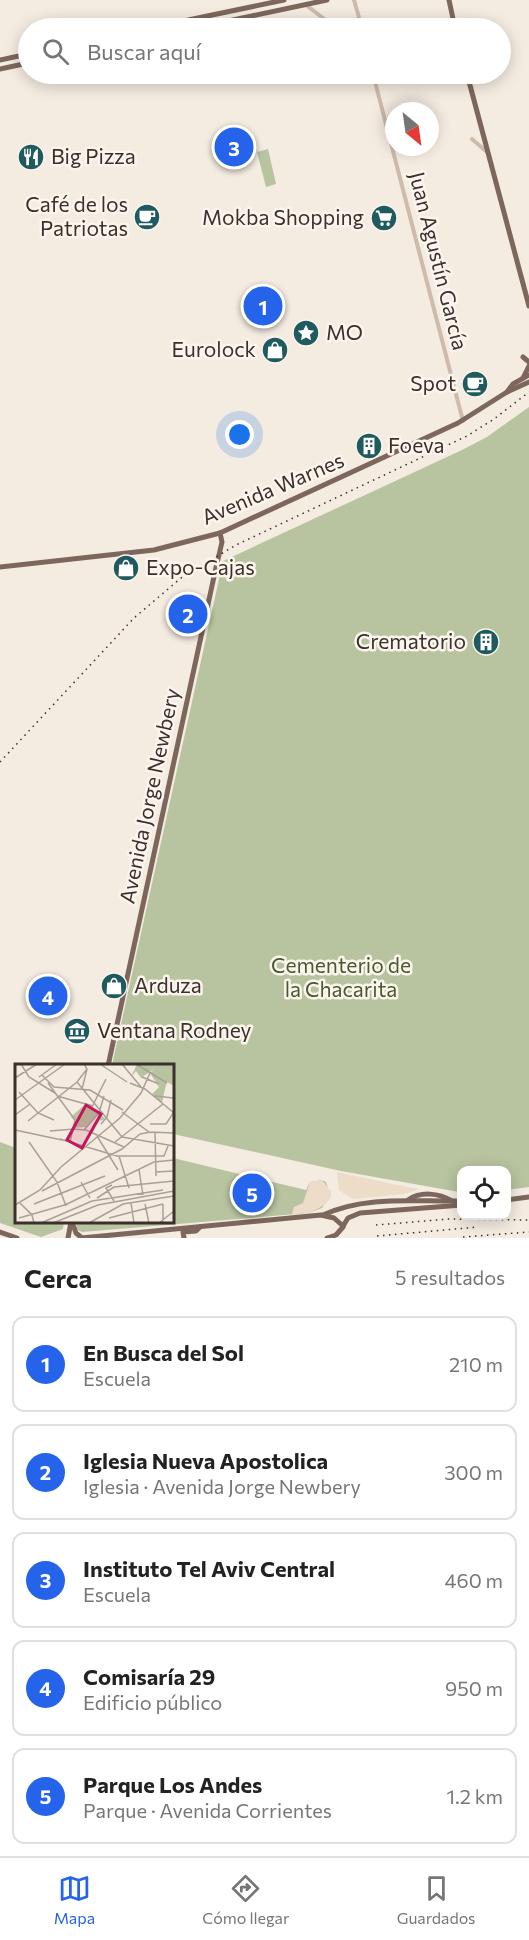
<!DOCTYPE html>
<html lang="es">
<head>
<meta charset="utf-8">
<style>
  body { margin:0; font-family:Commissioner,sans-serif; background:#f2f2f2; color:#222 }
  .controls { position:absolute; right:18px; bottom:18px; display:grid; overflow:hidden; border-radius:12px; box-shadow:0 3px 15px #0003 }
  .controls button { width:54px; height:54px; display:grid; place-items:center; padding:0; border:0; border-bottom:2px solid #e0e0e0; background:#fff; color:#222; font:30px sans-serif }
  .compass { position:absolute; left:385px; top:102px; width:54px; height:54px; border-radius:50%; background:#fff; box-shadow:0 3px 15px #0003; rotate:151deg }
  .you { position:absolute; left:240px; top:435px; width:21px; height:21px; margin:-15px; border:4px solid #fff; border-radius:50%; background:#1a73e8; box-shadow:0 0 0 9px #1a73e833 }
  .badge { display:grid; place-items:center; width:39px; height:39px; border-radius:50%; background:#2563eb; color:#fff; font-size:20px; font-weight:700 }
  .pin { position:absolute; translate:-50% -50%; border:3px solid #fff; box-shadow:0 2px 6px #0006 }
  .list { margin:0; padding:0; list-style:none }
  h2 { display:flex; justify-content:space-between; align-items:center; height:78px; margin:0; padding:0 24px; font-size:26px }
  h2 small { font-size:20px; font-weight:400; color:#767676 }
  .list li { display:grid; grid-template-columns:39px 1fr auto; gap:18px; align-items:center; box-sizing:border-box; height:96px; margin:0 12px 12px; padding:0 12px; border:2px solid #e0e0e0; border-radius:12px }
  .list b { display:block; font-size:22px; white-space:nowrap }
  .list p { margin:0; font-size:20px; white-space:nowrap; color:#767676 }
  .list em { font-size:20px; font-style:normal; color:#767676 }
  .icon { flex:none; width:33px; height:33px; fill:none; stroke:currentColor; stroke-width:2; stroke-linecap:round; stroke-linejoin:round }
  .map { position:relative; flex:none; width:529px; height:1238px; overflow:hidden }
  .search { position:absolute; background:#fff; box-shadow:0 3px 15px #0003; left:18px; right:18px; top:18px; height:66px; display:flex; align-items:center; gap:15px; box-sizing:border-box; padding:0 21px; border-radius:33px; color:#767676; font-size:22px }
  .sheet { height:618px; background:#fff }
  nav { display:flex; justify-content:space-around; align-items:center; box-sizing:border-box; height:84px; border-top:2px solid #e0e0e0; background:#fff; font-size:16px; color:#767676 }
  nav a { display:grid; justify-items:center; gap:3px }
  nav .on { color:#2563eb }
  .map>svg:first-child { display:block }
  .green { fill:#b8c4a0 }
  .plaza { fill:#ecdcc8 }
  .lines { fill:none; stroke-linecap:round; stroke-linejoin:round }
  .minor { stroke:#cdbbac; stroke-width:4 }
  .major { stroke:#7d675c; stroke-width:5 }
  .rail { stroke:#3b302b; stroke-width:1.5; stroke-dasharray:1.5 4.5; stroke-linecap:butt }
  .labels { text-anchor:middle; stroke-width:5; stroke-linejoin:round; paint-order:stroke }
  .poi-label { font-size:21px; fill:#3b302b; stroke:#fbf5ee; text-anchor:start }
  .street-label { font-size:21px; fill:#3b302b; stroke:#fbf5ee }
  .park-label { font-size:21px; fill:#4a5a2e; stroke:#fbf5ee }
  .inset-road { fill:none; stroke:#aaa098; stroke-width:1.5 }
  .view { fill:#c2185b; fill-opacity:0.15; stroke:#c2185b; stroke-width:3 }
  .inset-edge { fill:none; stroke:#3b302b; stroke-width:3 }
</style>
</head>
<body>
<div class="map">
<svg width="529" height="1238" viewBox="0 0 529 1238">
  <rect width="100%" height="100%" fill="#f4ebe1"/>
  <g class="green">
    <polygon points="268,149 276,184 266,187 257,152"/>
    <polygon points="529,407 529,1187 507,1190 506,1170 462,1170 461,1192 459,1192 341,1171 173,1134 172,1066 112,1065 223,561 462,450 487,437"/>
    <polygon points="175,597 191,601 189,610 172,606"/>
    <polygon points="0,1142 16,1148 16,1222 64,1222 63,1229 41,1237 0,1223"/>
    <polygon points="173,1158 306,1190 310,1182 322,1180 326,1182 331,1196 322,1208 309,1213 82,1232 76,1229 77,1222 172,1222"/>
  </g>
  <g class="plaza">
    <polygon points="337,1172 407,1187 419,1189 404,1194 353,1199 339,1190"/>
    <polygon points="322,1180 331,1191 331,1196 326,1204 310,1213 292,1214 294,1207 303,1203 310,1182"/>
  </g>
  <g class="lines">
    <g class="minor">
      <polyline points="354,0 362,28"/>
      <polyline points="306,5 336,28"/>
      <polyline points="373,74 463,421"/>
      <polyline points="472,139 487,152"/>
    </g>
    <g class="major">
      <polyline points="449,0 455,28"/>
      <polyline points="150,28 284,0"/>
      <polyline points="195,28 327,0"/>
      <polyline points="0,60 28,54"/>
      <polyline points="0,69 28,63"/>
      <polyline points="467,74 529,306"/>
      <polyline points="523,357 529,362"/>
      <polyline points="523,378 529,366"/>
      <polyline points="507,392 513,384 529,375"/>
      <polyline points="0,567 154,550 220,533 458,423 507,392 529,382"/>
      <polyline points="108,1066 215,572 222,542 220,533"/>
      <path d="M408,1200C421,1191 439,1193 452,1201"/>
      <polyline points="506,1200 529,1197"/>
      <path d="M323,1215C365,1195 416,1202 462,1201"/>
      <polyline points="72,1222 76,1233 82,1238"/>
      <polyline points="343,1226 348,1218 360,1213 462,1205"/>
      <polyline points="0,1232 17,1238"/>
      <polyline points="68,1238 71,1222"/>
      <polyline points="81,1238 321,1215 334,1218 343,1226"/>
      <polyline points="184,1238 183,1232 196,1231 200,1227"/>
      <polyline points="327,1238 336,1235 343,1227"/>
    </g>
    <g class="rail">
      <polyline points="0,762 134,618 181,578 236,545 467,436 494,419 529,392"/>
      <polyline points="376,1225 448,1219 529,1220"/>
      <polyline points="377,1236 478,1227"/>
      <polyline points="463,1237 529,1232"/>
    </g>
  </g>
  <defs>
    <symbol id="restaurant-disc" viewBox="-11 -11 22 22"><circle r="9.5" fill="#1f5a5e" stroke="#fbf5ee"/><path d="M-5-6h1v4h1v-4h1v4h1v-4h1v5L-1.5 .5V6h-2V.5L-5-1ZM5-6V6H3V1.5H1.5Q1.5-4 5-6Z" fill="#fff"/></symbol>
    <symbol id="cafe-disc" viewBox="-11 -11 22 22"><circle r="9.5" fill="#1f5a5e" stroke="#fbf5ee"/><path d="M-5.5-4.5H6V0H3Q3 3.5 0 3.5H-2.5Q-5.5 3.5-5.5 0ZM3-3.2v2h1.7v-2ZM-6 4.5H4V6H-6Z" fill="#fff"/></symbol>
    <symbol id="supermarket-disc" viewBox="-11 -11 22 22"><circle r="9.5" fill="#1f5a5e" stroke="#fbf5ee"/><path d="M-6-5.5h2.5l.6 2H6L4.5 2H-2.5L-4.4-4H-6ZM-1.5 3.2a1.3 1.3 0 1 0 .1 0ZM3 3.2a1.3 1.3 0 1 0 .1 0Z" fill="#fff"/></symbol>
    <symbol id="sight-disc" viewBox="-11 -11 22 22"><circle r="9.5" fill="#1f5a5e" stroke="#fbf5ee"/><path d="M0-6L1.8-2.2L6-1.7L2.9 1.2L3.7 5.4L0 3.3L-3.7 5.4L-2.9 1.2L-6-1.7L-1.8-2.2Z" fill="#fff"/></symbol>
    <symbol id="shop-disc" viewBox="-11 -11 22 22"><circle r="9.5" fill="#1f5a5e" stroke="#fbf5ee"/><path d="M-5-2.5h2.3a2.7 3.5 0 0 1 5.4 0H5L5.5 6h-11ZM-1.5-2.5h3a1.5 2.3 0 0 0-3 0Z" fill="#fff"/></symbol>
    <symbol id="building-disc" viewBox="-11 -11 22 22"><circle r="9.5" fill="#1f5a5e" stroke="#fbf5ee"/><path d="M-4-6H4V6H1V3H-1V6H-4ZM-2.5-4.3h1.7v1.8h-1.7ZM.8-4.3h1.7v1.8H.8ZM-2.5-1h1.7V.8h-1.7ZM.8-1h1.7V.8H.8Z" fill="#fff"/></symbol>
    <symbol id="museum-disc" viewBox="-11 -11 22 22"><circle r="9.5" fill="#1f5a5e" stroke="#fbf5ee"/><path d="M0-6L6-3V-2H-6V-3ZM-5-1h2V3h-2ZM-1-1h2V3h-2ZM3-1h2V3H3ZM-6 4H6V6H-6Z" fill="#fff"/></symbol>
  </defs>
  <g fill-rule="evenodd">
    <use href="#restaurant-disc" x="16" y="142" width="30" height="30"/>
    <use href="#cafe-disc" x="132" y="202" width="30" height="30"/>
    <use href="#supermarket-disc" x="369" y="203" width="30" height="30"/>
    <use href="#sight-disc" x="291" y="318" width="30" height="30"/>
    <use href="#shop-disc" x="260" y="335" width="30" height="30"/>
    <use href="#cafe-disc" x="460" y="369" width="30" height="30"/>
    <use href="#building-disc" x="354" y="431" width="30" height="30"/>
    <use href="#shop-disc" x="111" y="553" width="30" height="30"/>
    <use href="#building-disc" x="471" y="627" width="30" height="30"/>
    <use href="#shop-disc" x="99" y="971" width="30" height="30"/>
    <use href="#museum-disc" x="62" y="1016" width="30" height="30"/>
  </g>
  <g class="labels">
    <g class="poi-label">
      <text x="51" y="164">Big Pizza</text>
      <text x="128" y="212" text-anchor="end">Café de los<tspan x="128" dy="24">Patriotas</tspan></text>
      <text x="364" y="225" text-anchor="end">Mokba Shopping</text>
      <text x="326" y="340">MO</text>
      <text x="256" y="357" text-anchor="end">Eurolock</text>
      <text x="456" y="391" text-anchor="end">Spot</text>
      <text x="388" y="453">Foeva</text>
      <text x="146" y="575">Expo-Cajas</text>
      <text x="466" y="649" text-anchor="end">Crematorio</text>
      <text x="134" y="993">Arduza</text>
      <text x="97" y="1038">Ventana Rodney</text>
    </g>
    <g class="street-label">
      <text transform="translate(438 261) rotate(76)" y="7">Juan Agustín García</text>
      <text transform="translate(273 489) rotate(-23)" y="7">Avenida Warnes</text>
      <text transform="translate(150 796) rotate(-78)" y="7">Avenida Jorge Newbery</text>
    </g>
    <g class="park-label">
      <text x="341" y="973">Cementerio de<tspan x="341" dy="24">la Chacarita</tspan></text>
    </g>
  </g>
  <g transform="translate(15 1064)">
    <rect width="159" height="159" fill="#f4ebe1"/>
    <path d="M122,0H159V22L152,18L150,25L156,28L150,25L147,39L137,30L144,23L135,9L139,5L126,14L121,7L116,13ZM68,42L84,48L90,55L85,57L83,50L71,63L58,64L60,57L56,53Z" fill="#b8c4a0"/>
    <path class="inset-road" d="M6,0L14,13L40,29M85,0L112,18M107,0L126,23M121,0L152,19M27,11L39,23L75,26L108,46M24,13L42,0M127,13L144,20M0,14L22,0M62,18L107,73L159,82M33,19L60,56L55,78M115,19L130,25L159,49M67,25L72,5L69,0M4,28L23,49L39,56M42,32L78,42M140,32L159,34M0,36L50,0M76,45L91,15M107,48L134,68L159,69M0,51L15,40M13,57L62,18L72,5M86,60L92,53L96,36M135,60H151L159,48M57,65L71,66L109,83M0,66L47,76M69,66L84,49L89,32M35,67L59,65M140,68L141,112M82,72L103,106M45,75L102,92H149L153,82M14,78L42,118L51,142M100,78L148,40M104,92L114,124M124,106L128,131M141,108L159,107M66,118L75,134M97,121L91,124L99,137M27,127L107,85L125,70L136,68M82,134L99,123L159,117M4,138L17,151L19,159M116,139L119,159M19,140L90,112M130,140L134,159M148,140V159M0,141L25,126L46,103L105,54L126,29L135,9M50,141L139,98L159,96M4,154L53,140M94,154L148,140M26,159L77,137L148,126M38,159L83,141L159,127M74,159L108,140L159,132M144,159L159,147"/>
    <path class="view" d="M71,41L86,50L67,84L52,76Z"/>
    <rect width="159" height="159" class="inset-edge"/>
  </g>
</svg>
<div class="controls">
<button><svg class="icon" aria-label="locate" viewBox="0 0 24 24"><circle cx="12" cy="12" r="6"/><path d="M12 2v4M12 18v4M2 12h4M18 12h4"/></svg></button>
</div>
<svg class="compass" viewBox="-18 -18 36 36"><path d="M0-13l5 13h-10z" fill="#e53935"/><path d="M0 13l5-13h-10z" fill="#767676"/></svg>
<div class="you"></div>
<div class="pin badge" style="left:263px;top:306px">1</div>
<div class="pin badge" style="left:188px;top:614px">2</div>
<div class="pin badge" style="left:234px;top:147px">3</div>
<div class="pin badge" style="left:48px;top:996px">4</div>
<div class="pin badge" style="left:252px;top:1193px">5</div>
<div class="search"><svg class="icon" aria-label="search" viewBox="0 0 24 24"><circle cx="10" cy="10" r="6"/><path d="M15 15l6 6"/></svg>Buscar aquí</div>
</div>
<section class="sheet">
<h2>Cerca<small>5 resultados</small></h2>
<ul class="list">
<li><span class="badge">1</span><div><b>En Busca del Sol</b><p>Escuela</p></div><em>210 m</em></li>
<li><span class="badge">2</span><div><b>Iglesia Nueva Apostolica</b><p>Iglesia · Avenida Jorge Newbery</p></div><em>300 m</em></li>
<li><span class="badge">3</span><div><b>Instituto Tel Aviv Central</b><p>Escuela</p></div><em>460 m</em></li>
<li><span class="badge">4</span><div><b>Comisaría 29</b><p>Edificio público</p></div><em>950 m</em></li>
<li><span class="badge">5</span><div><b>Parque Los Andes</b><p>Parque · Avenida Corrientes</p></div><em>1.2 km</em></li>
</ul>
</section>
<nav>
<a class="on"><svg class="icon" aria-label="map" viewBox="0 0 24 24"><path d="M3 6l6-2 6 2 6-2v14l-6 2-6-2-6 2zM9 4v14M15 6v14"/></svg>Mapa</a>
<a><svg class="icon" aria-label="directions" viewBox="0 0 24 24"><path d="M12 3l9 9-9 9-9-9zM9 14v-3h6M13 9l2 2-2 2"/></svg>Cómo llegar</a>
<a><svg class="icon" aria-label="saved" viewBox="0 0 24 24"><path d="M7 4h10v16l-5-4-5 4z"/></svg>Guardados</a>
</nav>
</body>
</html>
